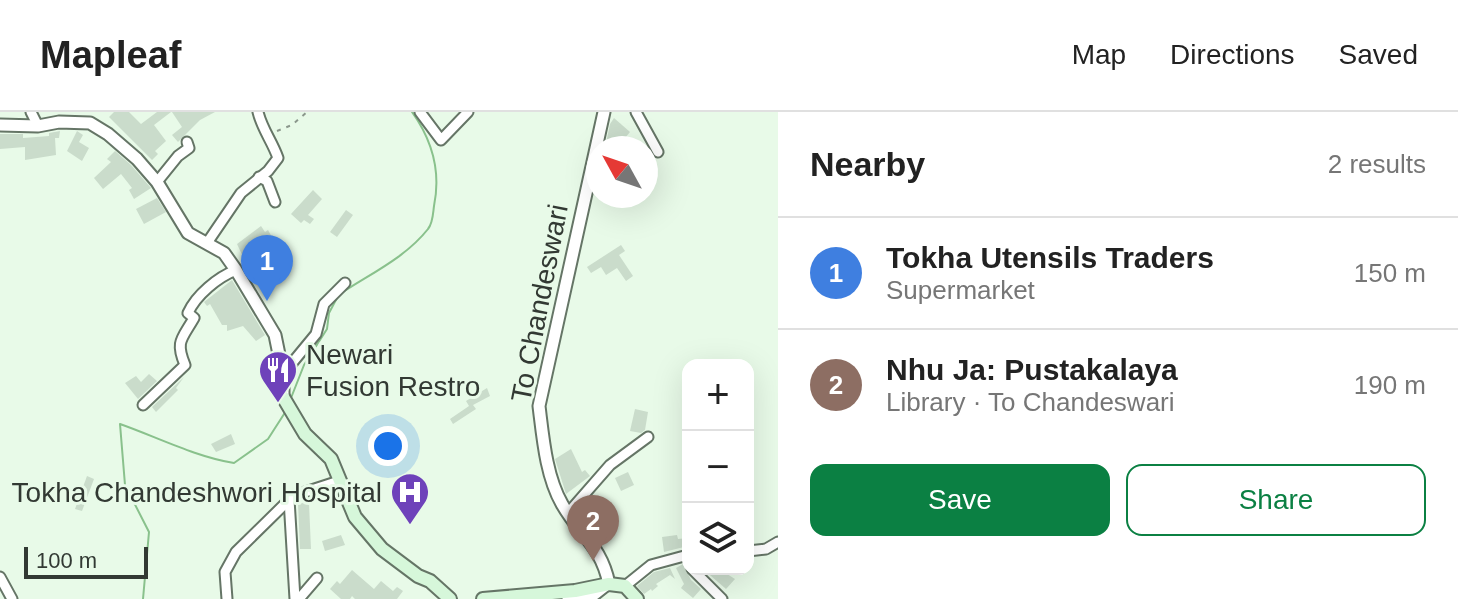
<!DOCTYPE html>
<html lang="en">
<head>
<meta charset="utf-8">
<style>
  body { margin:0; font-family:Arial,sans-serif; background:#f2f2f2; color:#222 }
  .controls { position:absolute; right:24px; bottom:24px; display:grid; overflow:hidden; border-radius:16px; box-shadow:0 8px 32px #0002 }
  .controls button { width:72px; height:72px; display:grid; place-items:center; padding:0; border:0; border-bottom:2px solid #e0e0e0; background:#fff; color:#222; font:40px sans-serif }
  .compass { position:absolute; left:586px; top:24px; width:72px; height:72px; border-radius:50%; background:#fff; box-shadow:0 8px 32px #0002; rotate:310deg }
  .scale { position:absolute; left:24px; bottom:20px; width:124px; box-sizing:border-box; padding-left:8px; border:4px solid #323933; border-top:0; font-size:22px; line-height:28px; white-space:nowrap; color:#323933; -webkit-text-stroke:6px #e8fae8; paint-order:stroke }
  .you { position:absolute; left:388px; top:334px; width:28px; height:28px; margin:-20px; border:6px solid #fff; border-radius:50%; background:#1a73e8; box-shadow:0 0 0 12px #1a73e833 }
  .badge { display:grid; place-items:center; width:52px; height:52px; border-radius:50%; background:#0b8043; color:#fff; font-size:26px; font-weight:700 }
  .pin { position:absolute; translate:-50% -66px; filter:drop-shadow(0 2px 4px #0008) }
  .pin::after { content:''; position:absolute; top:42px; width:28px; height:24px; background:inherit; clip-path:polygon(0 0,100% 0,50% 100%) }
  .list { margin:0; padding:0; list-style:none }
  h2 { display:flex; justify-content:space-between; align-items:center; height:104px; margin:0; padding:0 32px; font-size:34px }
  h2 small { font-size:26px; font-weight:400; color:#767676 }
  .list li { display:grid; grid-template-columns:52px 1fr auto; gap:24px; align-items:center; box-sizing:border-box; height:112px; padding:0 32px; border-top:2px solid #e0e0e0 }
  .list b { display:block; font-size:30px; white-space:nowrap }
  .list p { margin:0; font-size:26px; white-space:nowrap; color:#767676 }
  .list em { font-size:26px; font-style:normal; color:#767676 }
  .actions { display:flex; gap:16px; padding:24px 32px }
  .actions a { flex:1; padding:18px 0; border:2px solid #0b8043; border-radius:16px; text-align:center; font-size:28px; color:#0b8043 }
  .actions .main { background:#0b8043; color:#fff }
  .icon { flex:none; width:44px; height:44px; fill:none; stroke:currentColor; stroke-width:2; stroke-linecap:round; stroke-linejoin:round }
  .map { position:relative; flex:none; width:778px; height:487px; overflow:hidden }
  header { display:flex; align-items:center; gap:48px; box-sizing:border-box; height:112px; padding:0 40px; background:#fff; border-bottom:2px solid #e0e0e0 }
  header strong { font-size:38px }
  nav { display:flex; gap:44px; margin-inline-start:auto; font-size:28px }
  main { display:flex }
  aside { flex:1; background:#fff }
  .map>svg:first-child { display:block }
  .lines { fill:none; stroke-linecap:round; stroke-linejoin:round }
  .stream { stroke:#89c18c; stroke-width:2 }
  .building { fill:#cadccb }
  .minor-casing { stroke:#657566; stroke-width:13 }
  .tertiary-casing { stroke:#657566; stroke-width:15 }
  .secondary-casing { stroke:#657566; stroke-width:16 }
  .path { stroke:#8b978c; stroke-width:2; stroke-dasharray:4 6; stroke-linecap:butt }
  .minor { stroke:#fff; stroke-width:9 }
  .tertiary { stroke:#fff; stroke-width:11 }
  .secondary { stroke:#d6f7da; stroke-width:12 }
  .labels { text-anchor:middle; stroke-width:6; stroke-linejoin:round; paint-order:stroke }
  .street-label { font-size:28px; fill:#323933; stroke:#e8fae8 }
  .poi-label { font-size:28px; fill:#323933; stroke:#e8fae8; text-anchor:start }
</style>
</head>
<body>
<header>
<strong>Mapleaf</strong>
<nav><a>Map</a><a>Directions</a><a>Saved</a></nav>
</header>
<main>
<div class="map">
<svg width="778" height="487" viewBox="0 0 778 487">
  <rect width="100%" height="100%" fill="#e8fae8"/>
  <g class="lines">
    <g class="stream">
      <path d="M343,180C372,161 406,145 428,117C433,111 433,101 434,94C441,60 432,28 412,0"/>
      <polyline points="291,286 304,253 327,217 329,201 338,184"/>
      <path d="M143,487L149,420L125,373L120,312C157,325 196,345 234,351L268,327L286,299"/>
    </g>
  </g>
  <g class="building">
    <polygon points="114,0 129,0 141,12 157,0 171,0 154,13 166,29 155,39 158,42 152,48 109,5"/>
    <polygon points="172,0 215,0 200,8 178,30 172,23 182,15"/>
    <polygon points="614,6 630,20 617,36 605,36 610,12"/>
    <polygon points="60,19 59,26 55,26 56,43 25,48 25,35 0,37 0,22 23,22 23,26 49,24 49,21"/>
    <polygon points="77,19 83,23 79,30 89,36 82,49 67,39"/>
    <polygon points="115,39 131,53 151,76 134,87 129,78 132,76 121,62 103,77 94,66 111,50 107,47"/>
    <polygon points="313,78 322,87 308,103 314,107 310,112 304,108 301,111 291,102"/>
    <polygon points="157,86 166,100 144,112 136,97"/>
    <polygon points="346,98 353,103 337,125 330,120"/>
    <polygon points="261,114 265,120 268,118 283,145 270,152 264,141 245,149 237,132"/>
    <polygon points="621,133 625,139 619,143 633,164 626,169 617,156 606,163 601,155 591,161 587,155"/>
    <polygon points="232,168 265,223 256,229 243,214 227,219 227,213 222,213 210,192 207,194 204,190"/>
    <polygon points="149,262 157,269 138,287 125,271 136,264 141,270"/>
    <polygon points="184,265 176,276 178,278 156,300 152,295"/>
    <polygon points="487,276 490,284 473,293 476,297 453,312 450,307 469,294 466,289"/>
    <polygon points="635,297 648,300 645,318 641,321 630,319"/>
    <polygon points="231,322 235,332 216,340 211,332"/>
    <polygon points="571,337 582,360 585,358 590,364 566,382 555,347"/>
    <polygon points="628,360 634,373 621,379 615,366"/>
    <polygon points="87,364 94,367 82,399 75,397"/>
    <polygon points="591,386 601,394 589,411 578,400"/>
    <polygon points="298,391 309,391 311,437 300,437"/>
    <polygon points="341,423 345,433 325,439 322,429"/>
    <polygon points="677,423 678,427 688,426 688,434 664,440 662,425"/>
    <polygon points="683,452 691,468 701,477 693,486 681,476 684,472 676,456"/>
    <polygon points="670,456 675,467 670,463 656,472 658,474 652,479 651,477 644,482 637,474 654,460"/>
    <polygon points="703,457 719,457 735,467 726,477"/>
    <polygon points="352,458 374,477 381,469 393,479 397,475 403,479 397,487 355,487 352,484 350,487 341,487 330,477 337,469 340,472"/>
  </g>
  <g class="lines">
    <defs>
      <g id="minor">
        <polyline points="31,0 38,14"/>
        <polyline points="420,0 441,28 468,0"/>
        <polyline points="636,0 658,40"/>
        <polyline points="259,65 267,69 275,90"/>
        <polyline points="157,70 178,44 189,36 187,30"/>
        <path d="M207,131L241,81L268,59L278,46C272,29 262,17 258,0"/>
        <polyline points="283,262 316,222 324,192 345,171"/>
        <path d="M143,293L185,253C175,229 182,227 194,206L188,201C196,183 218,165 236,158"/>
        <polyline points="289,387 295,487"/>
        <polyline points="568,401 610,353 648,325"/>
        <polyline points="748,439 766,437 778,430"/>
        <polyline points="692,457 722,487"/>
        <polyline points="0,465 12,487"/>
        <polyline points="625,474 651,453 688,443"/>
        <polyline points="227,487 225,460 236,440 293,384 339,369"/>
        <polyline points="299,487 317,466"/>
        <polyline points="567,487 595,483 609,472"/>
      </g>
      <g id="tertiary">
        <path d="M604,0L539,294C543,326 546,364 562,392C580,424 601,433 609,472"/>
        <polyline points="0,13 38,14 59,10 90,11 108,22 137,47 157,70 188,121 224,141 236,158 275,223 283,262 283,285"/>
      </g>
      <g id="secondary">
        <polyline points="283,285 305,322 331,347 355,405 382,437 418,464 430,469 450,487"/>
        <polyline points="483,487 575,479 609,472 625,474 637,487"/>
      </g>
    </defs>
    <use href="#minor" class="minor-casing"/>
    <use href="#tertiary" class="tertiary-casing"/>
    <use href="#secondary" class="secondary-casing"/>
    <polyline class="path" points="277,19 292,13 307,0"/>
    <use href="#minor" class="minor"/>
    <use href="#tertiary" class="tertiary"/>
    <use href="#secondary" class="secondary"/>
  </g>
  <defs>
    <symbol id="restaurant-pin" viewBox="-11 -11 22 30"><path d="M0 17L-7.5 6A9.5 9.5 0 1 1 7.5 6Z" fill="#6e42ba" stroke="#e8fae8"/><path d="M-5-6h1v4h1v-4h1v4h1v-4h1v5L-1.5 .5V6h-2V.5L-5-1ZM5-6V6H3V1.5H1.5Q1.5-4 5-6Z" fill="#fff"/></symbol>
    <symbol id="hospital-pin" viewBox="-11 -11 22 30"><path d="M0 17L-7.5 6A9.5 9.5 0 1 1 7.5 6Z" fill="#6e42ba" stroke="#e8fae8"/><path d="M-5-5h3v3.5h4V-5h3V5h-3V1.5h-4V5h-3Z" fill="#fff"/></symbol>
  </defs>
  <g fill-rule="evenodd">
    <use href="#restaurant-pin" x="256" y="236" width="44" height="60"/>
    <use href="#hospital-pin" x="388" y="358" width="44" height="60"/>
  </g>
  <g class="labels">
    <g class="street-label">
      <text transform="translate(539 191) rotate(-79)" y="10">To Chandeswari</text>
    </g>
    <g class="poi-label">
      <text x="306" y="252">Newari<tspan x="306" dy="32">Fusion Restro</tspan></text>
      <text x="382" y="390" text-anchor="end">Tokha Chandeshwori Hospital</text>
    </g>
  </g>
</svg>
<div class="controls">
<button>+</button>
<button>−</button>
<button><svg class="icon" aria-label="layers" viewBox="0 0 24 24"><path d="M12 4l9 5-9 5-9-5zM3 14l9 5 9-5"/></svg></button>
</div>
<svg class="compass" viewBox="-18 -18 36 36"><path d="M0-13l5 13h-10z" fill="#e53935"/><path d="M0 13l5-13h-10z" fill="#767676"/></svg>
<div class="scale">100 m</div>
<div class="you"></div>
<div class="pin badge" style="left:267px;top:189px;background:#3f7fe0">1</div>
<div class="pin badge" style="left:593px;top:449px;background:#8d6e63">2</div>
</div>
<aside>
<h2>Nearby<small>2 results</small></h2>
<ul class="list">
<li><span class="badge" style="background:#3f7fe0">1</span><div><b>Tokha Utensils Traders</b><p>Supermarket</p></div><em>150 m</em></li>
<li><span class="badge" style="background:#8d6e63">2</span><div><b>Nhu Ja: Pustakalaya</b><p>Library · To Chandeswari</p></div><em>190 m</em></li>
</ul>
<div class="actions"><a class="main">Save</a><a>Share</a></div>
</aside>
</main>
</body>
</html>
